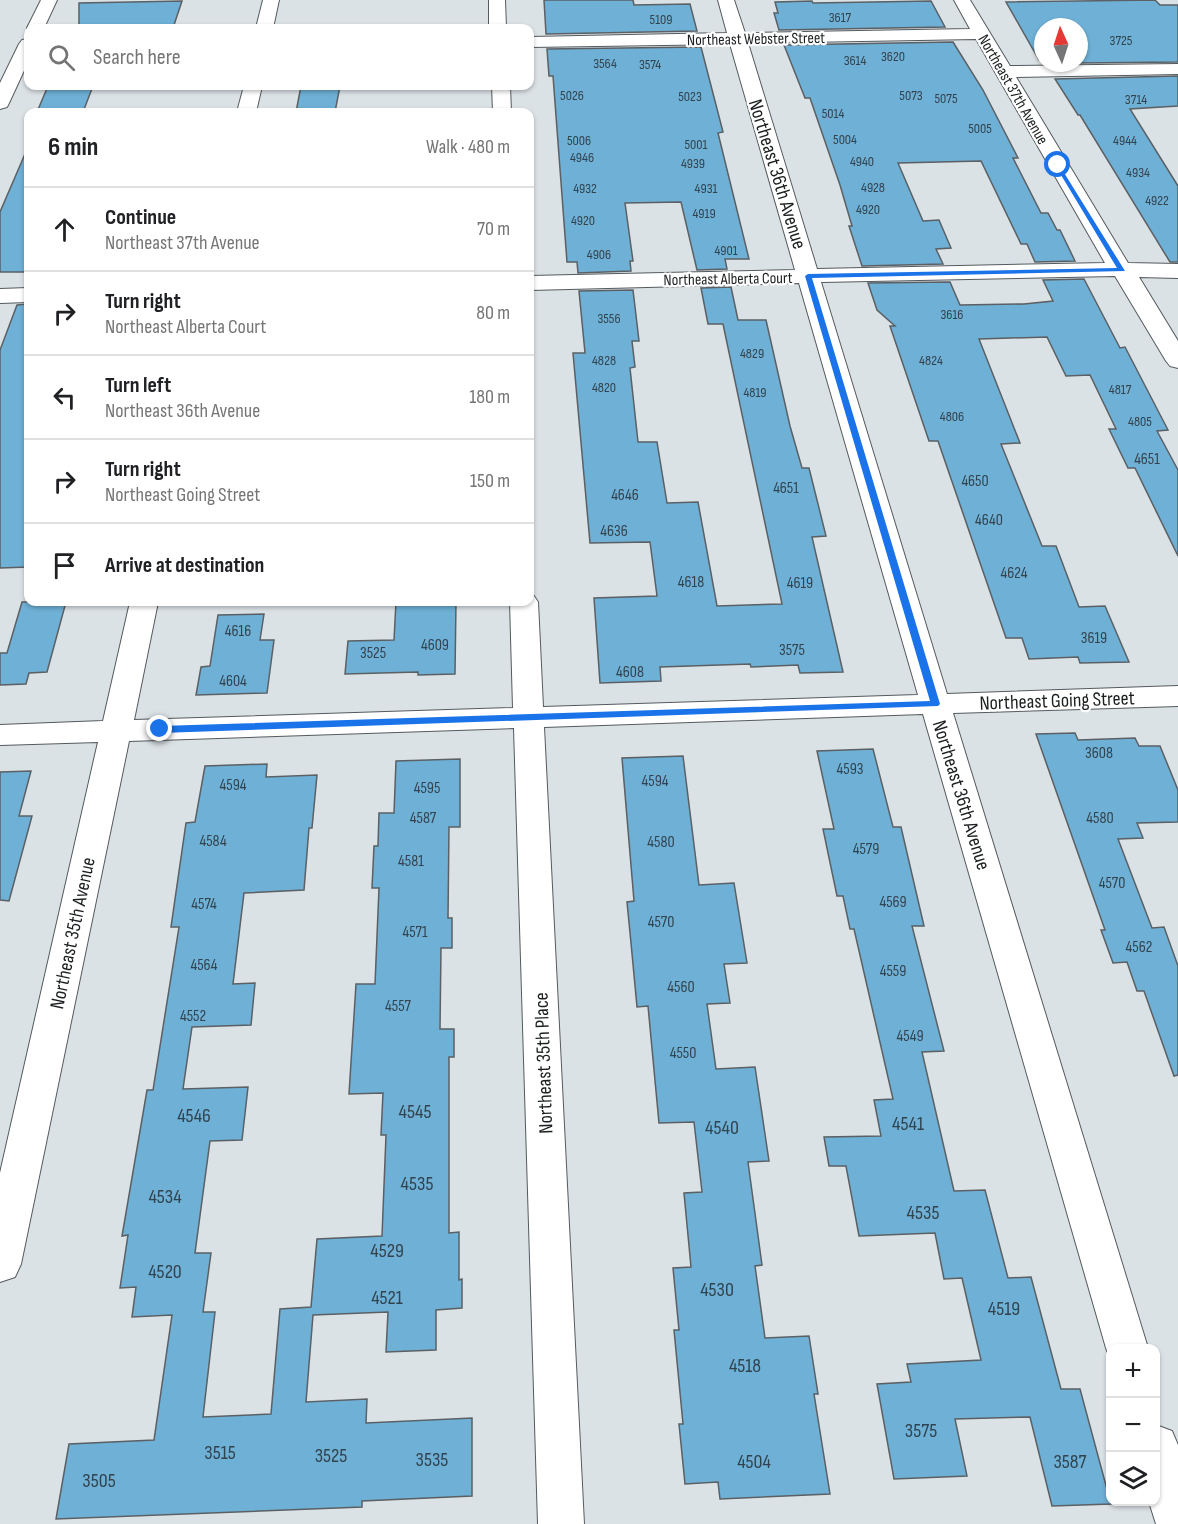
<!DOCTYPE html>
<html lang="en">
<head>
<meta charset="utf-8">
<style>
  body { margin:0; font-family:"Sofia Sans Condensed",sans-serif; background:#f6f6f6; color:#202124 }
  .controls { position:absolute; right:18px; bottom:18px; display:grid; overflow:hidden; border-radius:12px; box-shadow:0 2px 4px #0004 }
  .controls button { width:54px; height:54px; display:grid; place-items:center; padding:0; border:0; border-bottom:2px solid #e0e0e0; background:#fff; color:#202124; font:30px sans-serif }
  .compass { position:absolute; left:1034px; top:18px; width:54px; height:54px; border-radius:50%; background:#fff; box-shadow:0 2px 4px #0004; rotate:357deg }
  .stop { position:absolute; width:18px; height:18px; margin:-14px; border:4px solid #1a73e8; border-radius:50%; background:#fff }
  .stop.end { background:#1a73e8; border-color:#fff; box-shadow:0 2px 6px #0008 }
  .list { margin:0; padding:0; list-style:none }
  h2 { display:flex; justify-content:space-between; align-items:center; height:78px; margin:0; padding:0 24px; font-size:26px }
  h2 small { font-size:20px; font-weight:400; color:#757577 }
  .list li { display:grid; grid-template-columns:39px 1fr auto; gap:18px; align-items:center; box-sizing:border-box; height:84px; padding:0 24px; border-top:2px solid #e0e0e0 }
  .list b { display:block; font-size:22px; white-space:nowrap }
  .list p { margin:0; font-size:20px; white-space:nowrap; color:#757577 }
  .list em { font-size:20px; font-style:normal; color:#757577 }
  .icon { flex:none; width:33px; height:33px; fill:none; stroke:currentColor; stroke-width:2; stroke-linecap:round; stroke-linejoin:round }
  .map { position:relative; flex:none; width:1178px; height:1524px; overflow:hidden }
  .search { position:absolute; background:#fff; box-shadow:0 2px 4px #0004; left:24px; top:24px; width:510px; height:66px; display:flex; align-items:center; gap:15px; box-sizing:border-box; padding:0 21px; border-radius:12px; color:#757577; font-size:22px }
  .panel { position:absolute; background:#fff; box-shadow:0 2px 4px #0004; left:24px; top:108px; width:510px; height:498px; border-radius:12px }
  .map>svg:first-child { display:block }
  .building { fill:#6fb0d6; stroke:#5a6064; stroke-width:1.5 }
  .lines { fill:none; stroke-linecap:round; stroke-linejoin:round }
  .street-casing { stroke:#545a5e; stroke-width:2 }
  .street { fill:#fff; fill-rule:evenodd }
  .route { fill:#1a73e8 }
  .labels { text-anchor:middle; stroke-width:4.5; stroke-linejoin:round; paint-order:stroke }
  .far-number-label { font-size:14px; fill:#31434e }
  .far-street-label { font-size:16px; fill:#1c1f20; stroke:#fff }
  .number-label { font-size:16px; fill:#31434e }
  .street-label { font-size:20px; fill:#1c1f20; stroke:#fff }
  .near-number-label { font-size:20px; fill:#31434e }
</style>
</head>
<body>
<div class="map">
<svg width="1178" height="1524" viewBox="0 0 1178 1524">
  <rect width="100%" height="100%" fill="#dbe2e6"/>
  <g class="building">
    <polygon points="544,0 633,0 634,5 690,4 697,31 546,34"/>
    <polygon points="1155,0 1160,5 1178,5 1178,62 1079,63 1079,27 1043,27 1043,60 1039,60 1006,2"/>
    <polygon points="182,1 173,28 79,28 79,3"/>
    <polygon points="812,1 813,3 931,1 945,27 779,30 774,13 778,13 775,2"/>
    <polygon points="953,42 983,90 1018,158 1013,158 1041,213 1048,213 1057,230 1060,230 1075,261 1035,262 1027,244 1021,244 981,161 898,163 923,221 939,220 951,248 936,249 943,264 862,266 849,226 852,226 840,185 810,98 805,98 784,45"/>
    <polygon points="701,47 723,132 718,133 749,259 725,259 727,269 697,270 681,202 625,203 633,261 630,261 631,271 578,273 577,262 567,262 553,76 549,76 547,49"/>
    <polygon points="1178,76 1178,106 1130,109 1178,186 1178,262 1170,262 1080,115 1078,115 1055,79"/>
    <polygon points="48,86 93,86 83,112 37,112"/>
    <polygon points="301,86 340,86 335,112 296,112"/>
    <polygon points="28,147 28,272 0,272 0,212"/>
    <polygon points="1084,279 1120,348 1125,347 1168,430 1157,431 1178,470 1178,556 1135,468 1128,468 1109,429 1116,429 1090,375 1066,376 1047,337 979,339 1020,443 1001,444 1042,546 1056,546 1079,607 1105,606 1129,662 1080,663 1078,657 1029,659 1022,638 1006,638 938,441 929,441 890,326 895,326 877,310 868,283 950,282 960,305 1024,304 1053,301 1043,280"/>
    <polygon points="731,287 738,320 766,320 790,426 802,468 809,468 826,536 812,537 843,672 800,673 798,665 751,667 750,664 660,667 661,681 600,683 594,598 657,596 650,542 590,543 573,353 585,353 579,291 633,290 639,341 632,341 635,367 630,368 638,442 657,442 667,503 698,502 717,606 782,604 723,324 708,324 701,288"/>
    <polygon points="28,304 28,567 0,568 0,350 17,305"/>
    <polygon points="22,602 66,602 47,672 29,673 26,684 0,685 0,653 7,653"/>
    <polygon points="396,602 456,602 455,674 418,675 418,672 345,674 348,641 394,640"/>
    <polygon points="264,614 260,640 274,640 267,693 196,695 201,667 210,666 218,615"/>
    <polygon points="1075,733 1078,740 1135,738 1139,746 1160,746 1178,790 1178,822 1137,823 1143,838 1118,839 1152,928 1164,927 1178,966 1178,1075 1174,1076 1144,991 1137,991 1127,962 1113,963 1101,930 1105,930 1036,734"/>
    <polygon points="873,749 893,827 901,827 924,926 912,926 944,1051 922,1052 954,1191 985,1190 1008,1278 1031,1277 1061,1389 1080,1389 1111,1504 1052,1506 1030,1417 955,1419 967,1476 894,1479 877,1384 911,1382 907,1364 981,1360 962,1278 944,1279 935,1233 859,1236 846,1166 829,1166 824,1137 881,1136 874,1100 893,1099 854,929 850,929 843,896 837,896 823,829 834,829 817,751"/>
    <polygon points="683,756 699,885 734,883 747,963 724,964 730,1003 707,1004 716,1069 755,1067 769,1161 748,1162 762,1265 755,1266 765,1338 809,1336 818,1394 814,1394 830,1494 720,1499 718,1482 685,1484 679,1424 683,1424 674,1330 679,1330 673,1268 691,1267 684,1193 702,1192 694,1122 659,1123 648,1006 637,1007 631,943 627,902 634,901 622,758"/>
    <polygon points="460,759 460,827 449,827 448,918 452,918 452,948 441,948 440,1029 454,1029 454,1057 449,1057 449,1233 459,1232 459,1280 462,1279 462,1308 436,1310 436,1350 386,1352 388,1312 313,1315 306,1402 367,1399 366,1423 472,1418 472,1496 362,1501 362,1507 56,1519 69,1444 154,1440 172,1315 132,1317 136,1287 120,1288 128,1235 122,1236 147,1090 153,1090 179,927 171,927 186,823 195,822 205,766 267,764 266,777 317,775 312,828 309,828 304,890 244,893 233,984 255,983 251,1025 192,1027 183,1089 248,1087 242,1140 210,1141 195,1253 211,1253 203,1312 215,1312 203,1417 271,1414 280,1309 311,1307 317,1239 382,1236 386,1135 381,1135 383,1093 349,1094 356,984 375,984 379,888 372,888 374,846 378,846 379,813 394,813 396,761"/>
    <polygon points="31,771 19,816 32,816 9,901 0,900 0,772"/>
  </g>
  <g class="lines">
    <defs>
      <g id="street">
        <polygon points="41,0 57,0 44,28 28,30 27,28"/>
        <polygon points="263,0 279,0 273,28 256,28"/>
        <polygon points="489,0 505,0 506,28 489,28"/>
        <path d="M718,0H734L745,33L970,29L954,0H970L1010,66L1178,64V74L1016,77L1128,263L1178,264V278L1139,277L1178,341V368L1170,366L1166,361L1115,276L821,282L947,694L1178,686V706L953,713L1148,1348H1110V1359L1106,1348L923,714L544,727L584,1524H538L514,728L129,741L21,1264L15,1277L0,1282V1173L98,742L0,745V725L103,721L130,602H158L134,720L513,708L510,602H530V595L534,596L538,602L543,707L918,695L799,283L530,290V276L795,270L730,44L530,47V37L727,33ZM976,39L1105,263L817,269L748,43Z"/>
        <polygon points="28,39 28,62 9,103 7,107 0,109 0,83 19,44 22,40"/>
        <polygon points="244,86 262,86 256,112 237,112"/>
        <polygon points="492,86 510,86 511,112 493,112"/>
        <polygon points="28,288 28,302 0,303 0,289"/>
        <polygon points="1156,1425 1172,1431 1178,1445 1178,1524 1156,1524 1149,1502 1156,1502"/>
      </g>
    </defs>
    <use href="#street" class="street-casing"/>
    <use href="#street" class="street"/>
  </g>
  <polygon class="route" points="1058,163 1125,271 812,278 940,704 938,706 160,733 155,729 160,726 930,701 805,276 808,274 1117,268 1055,165"/>
  <g class="labels">
    <g class="far-number-label">
      <text x="840" y="22">3617</text>
      <text x="661" y="24">5109</text>
      <text x="1121" y="45">3725</text>
      <text x="893" y="61">3620</text>
      <text x="855" y="65">3614</text>
      <text x="605" y="68">3564</text>
      <text x="650" y="69">3574</text>
      <text x="572" y="100">5026</text>
      <text x="911" y="100">5073</text>
      <text x="690" y="101">5023</text>
      <text x="946" y="103">5075</text>
      <text x="1136" y="104">3714</text>
      <text x="833" y="118">5014</text>
      <text x="980" y="133">5005</text>
      <text x="845" y="144">5004</text>
      <text x="579" y="145">5006</text>
      <text x="1125" y="145">4944</text>
      <text x="696" y="149">5001</text>
      <text x="582" y="162">4946</text>
      <text x="862" y="166">4940</text>
      <text x="693" y="168">4939</text>
      <text x="1138" y="177">4934</text>
      <text x="873" y="192">4928</text>
      <text x="585" y="193">4932</text>
      <text x="706" y="193">4931</text>
      <text x="1157" y="205">4922</text>
      <text x="868" y="214">4920</text>
      <text x="704" y="218">4919</text>
      <text x="583" y="225">4920</text>
      <text x="726" y="255">4901</text>
      <text x="599" y="259">4906</text>
      <text x="952" y="319">3616</text>
      <text x="609" y="323">3556</text>
      <text x="752" y="358">4829</text>
      <text x="604" y="365">4828</text>
      <text x="931" y="365">4824</text>
      <text x="604" y="392">4820</text>
      <text x="1120" y="394">4817</text>
      <text x="755" y="397">4819</text>
      <text x="952" y="421">4806</text>
      <text x="1140" y="426">4805</text>
    </g>
    <g class="far-street-label">
      <text transform="translate(756 38) rotate(-1)" y="6">Northeast Webster Street</text>
      <text transform="translate(1014 89) rotate(60)" y="6">Northeast 37th Avenue</text>
      <text transform="translate(728 278) rotate(-1)" y="6">Northeast Alberta Court</text>
    </g>
    <g class="number-label">
      <text x="1147" y="464">4651</text>
      <text x="975" y="486">4650</text>
      <text x="786" y="493">4651</text>
      <text x="625" y="500">4646</text>
      <text x="989" y="525">4640</text>
      <text x="614" y="536">4636</text>
      <text x="1014" y="578">4624</text>
      <text x="691" y="587">4618</text>
      <text x="800" y="588">4619</text>
      <text x="238" y="636">4616</text>
      <text x="1094" y="643">3619</text>
      <text x="435" y="650">4609</text>
      <text x="792" y="655">3575</text>
      <text x="373" y="658">3525</text>
      <text x="630" y="677">4608</text>
      <text x="233" y="686">4604</text>
      <text x="1099" y="758">3608</text>
      <text x="850" y="774">4593</text>
      <text x="655" y="786">4594</text>
      <text x="233" y="790">4594</text>
      <text x="427" y="793">4595</text>
      <text x="423" y="823">4587</text>
      <text x="1100" y="823">4580</text>
      <text x="213" y="846">4584</text>
      <text x="661" y="847">4580</text>
      <text x="866" y="854">4579</text>
      <text x="411" y="866">4581</text>
      <text x="1112" y="888">4570</text>
      <text x="893" y="907">4569</text>
      <text x="204" y="909">4574</text>
      <text x="661" y="927">4570</text>
      <text x="415" y="937">4571</text>
      <text x="1139" y="952">4562</text>
      <text x="204" y="970">4564</text>
      <text x="893" y="976">4559</text>
      <text x="681" y="992">4560</text>
      <text x="398" y="1011">4557</text>
      <text x="193" y="1021">4552</text>
      <text x="910" y="1041">4549</text>
      <text x="683" y="1058">4550</text>
    </g>
    <g class="street-label">
      <text transform="translate(778 174) rotate(73)" y="7">Northeast 36th Avenue</text>
      <text transform="translate(1057 700) rotate(-2)" y="7">Northeast Going Street</text>
      <text transform="translate(962 795) rotate(73)" y="7">Northeast 36th Avenue</text>
      <text transform="translate(72 933) rotate(-78)" y="7">Northeast 35th Avenue</text>
      <text transform="translate(543 1063) rotate(-92)" y="7">Northeast 35th Place</text>
    </g>
    <g class="near-number-label">
      <text x="415" y="1118">4545</text>
      <text x="194" y="1122">4546</text>
      <text x="908" y="1130">4541</text>
      <text x="722" y="1134">4540</text>
      <text x="417" y="1190">4535</text>
      <text x="165" y="1203">4534</text>
      <text x="923" y="1219">4535</text>
      <text x="387" y="1257">4529</text>
      <text x="165" y="1278">4520</text>
      <text x="717" y="1296">4530</text>
      <text x="387" y="1304">4521</text>
      <text x="1004" y="1315">4519</text>
      <text x="745" y="1372">4518</text>
      <text x="921" y="1437">3575</text>
      <text x="220" y="1459">3515</text>
      <text x="331" y="1462">3525</text>
      <text x="432" y="1466">3535</text>
      <text x="754" y="1468">4504</text>
      <text x="1070" y="1468">3587</text>
      <text x="99" y="1487">3505</text>
    </g>
  </g>
</svg>
<div class="controls">
<button>+</button>
<button>−</button>
<button><svg class="icon" aria-label="layers" viewBox="0 0 24 24"><path d="M12 4l9 5-9 5-9-5zM3 14l9 5 9-5"/></svg></button>
</div>
<svg class="compass" viewBox="-18 -18 36 36"><path d="M0-13l5 13h-10z" fill="#e53935"/><path d="M0 13l5-13h-10z" fill="#757577"/></svg>
<div class="stop" style="left:1058px;top:165px"></div>
<div class="stop end" style="left:160px;top:729px"></div>
<div class="search"><svg class="icon" aria-label="search" viewBox="0 0 24 24"><circle cx="10" cy="10" r="6"/><path d="M15 15l6 6"/></svg>Search here</div>
<section class="panel">
<h2>6 min<small>Walk · 480 m</small></h2>
<ul class="list">
<li><svg class="icon" aria-label="ahead" viewBox="0 0 24 24"><path d="M12 20V5M6 11l6-6 6 6"/></svg><div><b>Continue</b><p>Northeast 37th Avenue</p></div><em>70 m</em></li>
<li><svg class="icon" aria-label="right" viewBox="0 0 24 24"><path d="M7 20v-9h11M14 6l5 5-5 5"/></svg><div><b>Turn right</b><p>Northeast Alberta Court</p></div><em>80 m</em></li>
<li><svg class="icon" aria-label="left" viewBox="0 0 24 24"><path d="M17 20v-9H6M10 6l-5 5 5 5"/></svg><div><b>Turn left</b><p>Northeast 36th Avenue</p></div><em>180 m</em></li>
<li><svg class="icon" aria-label="right" viewBox="0 0 24 24"><path d="M7 20v-9h11M14 6l5 5-5 5"/></svg><div><b>Turn right</b><p>Northeast Going Street</p></div><em>150 m</em></li>
<li><svg class="icon" aria-label="arrive" viewBox="0 0 24 24"><path d="M6 21V4h12l-3 4 3 4H6"/></svg><div><b>Arrive at destination</b></div></li>
</ul>
</section>
</div>
</body>
</html>
